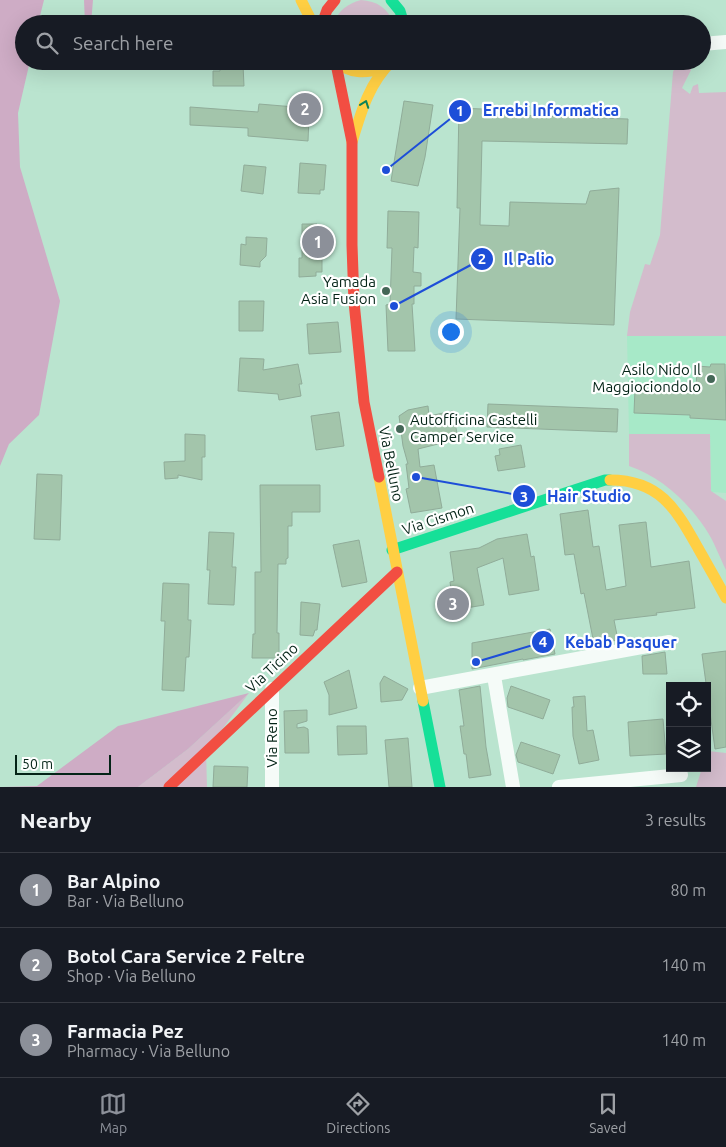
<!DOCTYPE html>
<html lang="en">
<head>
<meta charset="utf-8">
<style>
  body { margin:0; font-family:Ubuntu,sans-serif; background:#20242c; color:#f1f3f6 }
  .controls { position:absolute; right:15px; bottom:15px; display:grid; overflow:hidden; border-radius:0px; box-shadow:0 5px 20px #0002 }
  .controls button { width:45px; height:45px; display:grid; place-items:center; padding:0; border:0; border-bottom:1px solid #363941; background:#171b24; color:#f1f3f6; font:25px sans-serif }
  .scale { position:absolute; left:15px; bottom:12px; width:96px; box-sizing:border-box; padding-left:5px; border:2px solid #042417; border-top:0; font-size:14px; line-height:18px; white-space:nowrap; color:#042417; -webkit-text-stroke:4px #fff; paint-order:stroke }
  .you { position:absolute; left:450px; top:331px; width:18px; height:18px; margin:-12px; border:4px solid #fff; border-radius:50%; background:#1a73e8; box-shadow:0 0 0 8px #1a73e833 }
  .badge { display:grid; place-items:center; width:32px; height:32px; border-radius:50%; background:#8c9099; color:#fff; font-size:16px; font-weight:700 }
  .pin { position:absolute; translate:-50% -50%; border:2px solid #fff; box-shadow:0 1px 5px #0006 }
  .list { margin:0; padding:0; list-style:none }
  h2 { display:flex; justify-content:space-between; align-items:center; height:65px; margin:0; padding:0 20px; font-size:21px }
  h2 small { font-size:16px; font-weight:400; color:#9ea1a6 }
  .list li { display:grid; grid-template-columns:32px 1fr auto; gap:15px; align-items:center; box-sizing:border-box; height:75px; padding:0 20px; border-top:1px solid #363941 }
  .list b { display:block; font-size:19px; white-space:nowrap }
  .list p { margin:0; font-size:16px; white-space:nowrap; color:#9ea1a6 }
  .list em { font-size:16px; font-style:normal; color:#9ea1a6 }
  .icon { flex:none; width:28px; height:28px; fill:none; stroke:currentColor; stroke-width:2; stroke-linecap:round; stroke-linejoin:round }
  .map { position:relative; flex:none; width:726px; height:787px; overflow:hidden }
  .search { position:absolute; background:#171b24; box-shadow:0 5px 20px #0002; left:15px; right:15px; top:15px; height:55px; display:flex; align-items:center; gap:12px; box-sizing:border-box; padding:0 18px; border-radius:28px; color:#9ea1a6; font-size:19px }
  .sheet { height:290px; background:#171b24 }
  nav { display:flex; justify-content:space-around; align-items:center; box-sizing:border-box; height:70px; border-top:1px solid #363941; background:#171b24; font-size:14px; color:#9ea1a6 }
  nav a { display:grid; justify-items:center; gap:2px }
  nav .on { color:#8c9099 }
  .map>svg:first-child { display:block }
  .built { fill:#a7e9c8 }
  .green { fill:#d3bccc }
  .forest { fill:#ceacc5 }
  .building { fill:#a3c5ab; stroke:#90ac99 }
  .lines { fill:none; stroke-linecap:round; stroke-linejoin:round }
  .street { stroke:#f5fbf8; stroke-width:14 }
  .fast { stroke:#16e098; stroke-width:11 }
  .slow { stroke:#ffcf43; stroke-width:11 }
  .jam { stroke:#f24e42; stroke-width:11 }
  .oneway { stroke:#0d8258 }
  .poi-dot { fill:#446757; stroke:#fff; stroke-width:2 }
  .labels { text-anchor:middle; stroke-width:4.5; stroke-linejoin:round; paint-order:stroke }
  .poi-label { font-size:15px; fill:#042417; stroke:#fff; text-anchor:end }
  .street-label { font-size:15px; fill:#042417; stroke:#fff }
  .leader { fill:none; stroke:#1d4ed8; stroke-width:2 }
  .callout-dot { fill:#1d4ed8; stroke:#fff; stroke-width:2 }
  .mark-label { font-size:15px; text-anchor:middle; font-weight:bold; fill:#fff }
  .callout-label { font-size:16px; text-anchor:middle; font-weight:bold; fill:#1d4ed8; stroke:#fff; stroke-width:4.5; stroke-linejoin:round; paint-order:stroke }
</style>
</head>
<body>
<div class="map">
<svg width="726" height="787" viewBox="0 0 726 787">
  <rect width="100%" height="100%" fill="#bae4cf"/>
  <polygon class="built" points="627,336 726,336 726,493 711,492 710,434 629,434"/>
  <g class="green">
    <path d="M361,0C377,1 388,8 394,24H333C339,10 347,4 361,0Z"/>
    <polygon points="678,61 691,61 691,70 682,88 690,94 693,86 698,84 699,93 726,92 726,336 627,336 630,312 645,264 650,265 660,235 673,72"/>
    <path d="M629,434H710L711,491L726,501V570C719,556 714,541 705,528C686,500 661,477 629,466Z"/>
    <polygon points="249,693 206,751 207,787 138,787 188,749"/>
    <polygon points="708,751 726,753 726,787 696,787 702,768 707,768"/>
  </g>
  <g class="forest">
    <polygon points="0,0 44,0 38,24 24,24 24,61 30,61 18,113 20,167 60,301 39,415 9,444 0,466"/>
    <polygon points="84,0 93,0 91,24 85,24"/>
    <polygon points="249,693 188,749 138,787 2,787 37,786 118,726"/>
  </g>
  <g class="building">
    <polygon points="243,65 244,86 213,86 213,71 220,71 220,66"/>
    <polygon points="404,101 433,105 425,157 418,186 391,181"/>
    <polygon points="259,104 295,107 294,116 309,117 308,141 248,136 248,128 190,125 190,107 258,112"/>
    <polygon points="459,108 482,109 482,114 628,119 627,144 482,141 480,225 509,226 510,202 586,204 590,191 619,188 614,325 456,319 460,208 457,208"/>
    <polygon points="300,163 326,165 324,190 320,190 320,194 298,193"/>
    <polygon points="244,165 266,167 263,194 241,191"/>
    <polygon points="388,211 419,212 418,248 414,247 413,272 421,273 421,286 414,286 414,304 412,304 415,351 388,351 386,305 390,304 392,248 387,248"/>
    <polygon points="302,224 317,224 317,229 322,229 322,272 316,272 316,276 299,277 299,258 302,258"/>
    <polygon points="246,237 267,238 266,256 260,262 260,267 240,265 241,244 246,245"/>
    <polygon points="239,301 264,301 263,331 239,331"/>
    <polygon points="338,322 341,352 309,354 307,324"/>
    <polygon points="240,358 264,359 263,370 298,364 302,384 299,384 301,396 279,400 278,394 238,391"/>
    <polygon points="711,364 725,364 726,420 690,418 690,415 634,413 635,389 696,391 697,366 710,367"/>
    <polygon points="488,404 618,409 617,432 487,427"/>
    <polygon points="428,406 429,416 453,411 458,439 418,449 420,467 434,465 442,508 411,513 406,489 409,488 406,464 408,464 403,446 399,416 408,410"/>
    <polygon points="339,412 344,446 316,450 311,416"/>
    <polygon points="185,434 205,435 205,457 202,457 202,480 178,475 178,478 165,479 164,462 185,461"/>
    <polygon points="521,445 525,467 498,471 495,456 500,455 499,449"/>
    <polygon points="37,474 62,475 60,540 34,539"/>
    <polygon points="260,485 320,485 320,512 292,512 292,526 288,526 288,558 286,559 286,564 278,564 277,633 279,633 279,658 252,658 253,634 255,634 255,572 261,572"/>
    <polygon points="588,510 593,547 599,546 606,590 626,586 619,525 646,522 651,567 689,561 695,608 656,613 657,615 614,620 618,640 594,644 584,593 581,594 574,554 565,555 560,514"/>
    <polygon points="209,532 234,533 232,567 236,567 234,605 208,604 210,570 207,570"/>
    <polygon points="527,534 531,557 534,556 539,590 509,595 503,558 477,568 484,605 454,610 450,582 454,581 450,552 479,548 497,539"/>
    <polygon points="359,540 367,582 342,587 333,545"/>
    <polygon points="163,583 189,584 188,620 191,620 189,657 186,657 184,691 162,690 165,621 161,621"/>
    <polygon points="301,602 320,604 317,630 315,630 313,636 300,635"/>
    <polygon points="550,629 555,654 523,660 523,659 472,669 472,643"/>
    <polygon points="726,651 726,747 715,749 702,654"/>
    <polygon points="665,652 667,674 643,674 642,656"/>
    <polygon points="349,670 357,708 329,715 329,695 324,682"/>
    <polygon points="384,676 408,689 402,700 381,702 380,683"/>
    <polygon points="480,686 486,747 491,775 469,778 466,754 464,754 460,726 464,726 459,690"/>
    <polygon points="511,686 550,700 543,719 508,707 507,698"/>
    <polygon points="585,696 587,731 593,730 599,760 579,764 573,736 572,707 574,707 573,697"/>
    <polygon points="307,710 307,721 297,724 297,728 304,727 308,729 309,753 285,753 284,711"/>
    <polygon points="663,719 666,754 630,756 628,722"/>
    <polygon points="337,726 366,726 367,754 338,755"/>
    <polygon points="408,738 412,787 389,787 385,740"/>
    <polygon points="521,742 560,755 553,774 518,762 516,755"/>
    <polygon points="214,766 248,767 247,787 213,787"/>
  </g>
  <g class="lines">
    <g class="street">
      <polyline points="702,44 726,42"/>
      <polyline points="494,676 513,787"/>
      <polyline points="420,688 669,642"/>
      <polyline points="272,689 272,787"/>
      <polyline points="559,787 681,775"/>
    </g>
    <g class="fast">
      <polyline points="391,0 400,11 404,24"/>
      <polyline points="392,550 605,480 610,480"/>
      <polyline points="423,701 440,787"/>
    </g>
    <g class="slow">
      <polyline points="301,0 313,24"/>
      <path d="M334,61C350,74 365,74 384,68"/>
      <path d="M352,142C361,112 369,83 392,61"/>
      <polyline points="379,477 423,701"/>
      <path d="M610,480C660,480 676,509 698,548C707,564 717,581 726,598"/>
    </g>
    <g class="jam">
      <polyline points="322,24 327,10 335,0"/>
      <polyline points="336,64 352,142 352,245 354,302 364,402 379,477"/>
      <polyline points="169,787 397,572"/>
    </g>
  </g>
  <defs><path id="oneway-chevron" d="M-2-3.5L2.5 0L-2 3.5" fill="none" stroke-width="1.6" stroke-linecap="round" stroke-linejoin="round" transform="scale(1.25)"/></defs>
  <use class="oneway" href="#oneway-chevron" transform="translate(365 104) rotate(-70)"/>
  <g class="poi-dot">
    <circle cx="386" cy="291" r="5"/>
    <circle cx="711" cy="379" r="5"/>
    <circle cx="400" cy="429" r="5"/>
  </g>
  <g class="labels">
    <g class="poi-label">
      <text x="376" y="287">Yamada<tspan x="376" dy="17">Asia Fusion</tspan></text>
      <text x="701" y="375">Asilo Nido Il<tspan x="701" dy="17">Maggiociondolo</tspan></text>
      <text x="410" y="425" text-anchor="start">Autofficina Castelli<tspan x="410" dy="17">Camper Service</tspan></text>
    </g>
    <g class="street-label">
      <text transform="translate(391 464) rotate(79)" y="5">Via Belluno</text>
      <text transform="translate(438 519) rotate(-18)" y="5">Via Cismon</text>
      <text transform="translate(272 668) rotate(-43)" y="5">Via Ticino</text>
      <text transform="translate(272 738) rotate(-90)" y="5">Via Reno</text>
    </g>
  </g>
  <path class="leader" d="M386 170L460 111M394 306L482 259M416 477L524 496M476 662L543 642"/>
  <g class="callout-dot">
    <circle cx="386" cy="170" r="5"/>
    <circle cx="394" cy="306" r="5"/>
    <circle cx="416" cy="477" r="5"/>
    <circle cx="476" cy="662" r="5"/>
    <circle cx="460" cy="111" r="12"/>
    <circle cx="482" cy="259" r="12"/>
    <circle cx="524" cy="496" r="12"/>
    <circle cx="543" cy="642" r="12"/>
  </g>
  <g class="mark-label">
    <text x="460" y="116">1</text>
    <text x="482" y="264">2</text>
    <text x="524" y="502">3</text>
    <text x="543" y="647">4</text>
  </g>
  <g class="callout-label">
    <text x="551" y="116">Errebi Informatica</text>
    <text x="529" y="265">Il Palio</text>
    <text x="589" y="502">Hair Studio</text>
    <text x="621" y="648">Kebab Pasquer</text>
  </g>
</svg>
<div class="controls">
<button><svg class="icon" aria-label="locate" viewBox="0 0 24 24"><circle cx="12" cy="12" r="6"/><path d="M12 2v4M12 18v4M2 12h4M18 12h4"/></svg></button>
<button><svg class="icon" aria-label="layers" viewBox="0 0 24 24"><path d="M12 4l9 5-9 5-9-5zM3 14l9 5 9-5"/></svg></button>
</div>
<div class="scale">50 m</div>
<div class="you"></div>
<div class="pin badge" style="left:318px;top:242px">1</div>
<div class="pin badge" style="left:305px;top:109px">2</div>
<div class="pin badge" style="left:453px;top:604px">3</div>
<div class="search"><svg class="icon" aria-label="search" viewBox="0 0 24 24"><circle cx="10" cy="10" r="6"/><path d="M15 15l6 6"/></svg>Search here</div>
</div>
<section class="sheet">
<h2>Nearby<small>3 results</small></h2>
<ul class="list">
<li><span class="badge">1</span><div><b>Bar Alpino</b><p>Bar · Via Belluno</p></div><em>80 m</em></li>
<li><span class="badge">2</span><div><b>Botol Cara Service 2 Feltre</b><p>Shop · Via Belluno</p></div><em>140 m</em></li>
<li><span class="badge">3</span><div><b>Farmacia Pez</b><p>Pharmacy · Via Belluno</p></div><em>140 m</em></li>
</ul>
</section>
<nav>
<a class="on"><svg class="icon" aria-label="map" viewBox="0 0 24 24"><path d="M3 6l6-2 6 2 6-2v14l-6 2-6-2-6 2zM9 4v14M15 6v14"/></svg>Map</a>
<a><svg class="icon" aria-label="directions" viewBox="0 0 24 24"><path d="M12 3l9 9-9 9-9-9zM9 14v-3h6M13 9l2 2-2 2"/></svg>Directions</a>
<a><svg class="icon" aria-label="saved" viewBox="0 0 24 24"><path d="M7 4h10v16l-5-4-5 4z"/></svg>Saved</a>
</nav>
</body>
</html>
